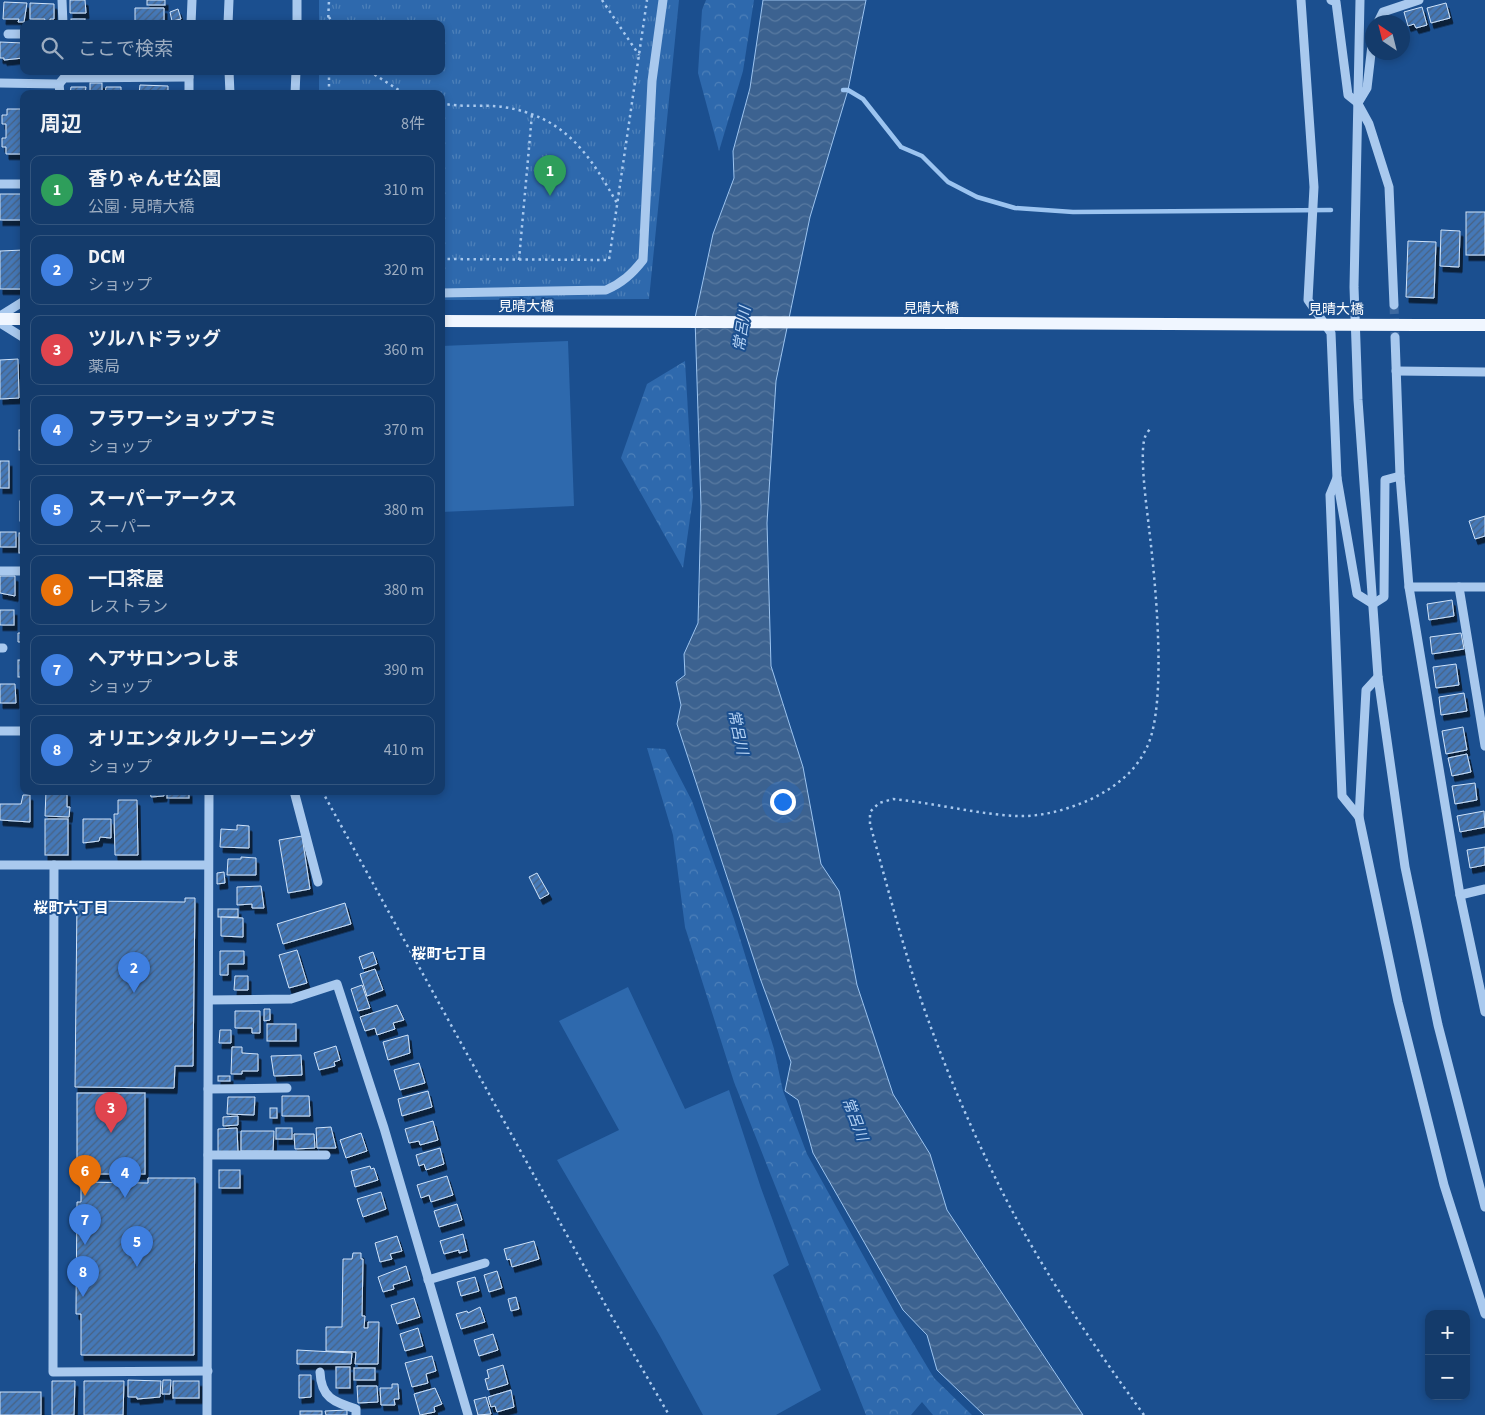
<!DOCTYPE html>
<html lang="ja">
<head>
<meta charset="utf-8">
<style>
  body { margin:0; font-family:"Source Sans 3","Noto Sans JP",sans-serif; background:#214673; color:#f1f3f6 }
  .controls { position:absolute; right:15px; bottom:15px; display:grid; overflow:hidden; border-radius:10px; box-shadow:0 2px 8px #0003 }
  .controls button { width:45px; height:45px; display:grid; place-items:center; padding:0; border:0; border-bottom:1px solid #33557e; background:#143b6b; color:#f1f3f6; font:25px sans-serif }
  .compass { position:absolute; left:1365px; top:15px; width:45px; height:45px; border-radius:50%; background:#143b6b; box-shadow:0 2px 8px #0003; rotate:325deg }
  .you { position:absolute; left:782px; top:801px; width:18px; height:18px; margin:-12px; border:4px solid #fff; border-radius:50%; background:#1a73e8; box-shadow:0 0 0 8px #1a73e833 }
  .badge { display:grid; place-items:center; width:32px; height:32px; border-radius:50%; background:#ea580c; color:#fff; font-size:16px; font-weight:700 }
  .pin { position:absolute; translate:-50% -41px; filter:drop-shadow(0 1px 2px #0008) }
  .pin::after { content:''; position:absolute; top:26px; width:18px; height:15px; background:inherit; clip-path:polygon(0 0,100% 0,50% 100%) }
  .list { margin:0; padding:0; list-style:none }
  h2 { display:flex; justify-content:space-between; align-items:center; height:65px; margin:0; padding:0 20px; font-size:21px }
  h2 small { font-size:16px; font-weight:400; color:#9dadc1 }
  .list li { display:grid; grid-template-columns:32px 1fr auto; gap:15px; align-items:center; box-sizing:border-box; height:70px; margin:0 10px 10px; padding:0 10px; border:1px solid #33557e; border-radius:10px }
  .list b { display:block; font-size:19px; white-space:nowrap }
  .list p { margin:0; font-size:16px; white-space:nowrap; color:#9dadc1 }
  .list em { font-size:16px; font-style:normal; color:#9dadc1 }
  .icon { flex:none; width:28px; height:28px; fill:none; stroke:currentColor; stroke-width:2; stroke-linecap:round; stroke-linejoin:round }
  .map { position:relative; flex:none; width:1485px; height:1415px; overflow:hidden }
  .search { position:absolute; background:#143b6b; box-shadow:0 2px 8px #0003; left:20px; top:20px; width:425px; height:55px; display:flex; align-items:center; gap:12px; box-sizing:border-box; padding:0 18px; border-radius:10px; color:#9dadc1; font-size:19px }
  .panel { position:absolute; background:#143b6b; box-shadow:0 2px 8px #0003; left:20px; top:90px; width:425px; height:705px; border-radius:10px }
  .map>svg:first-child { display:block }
  .grass { fill:url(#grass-tufts) }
  .forest { fill:url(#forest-crowns) }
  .garden { fill:#2e69ad }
  .water { fill:url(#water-waves); stroke:#9cc4f0 }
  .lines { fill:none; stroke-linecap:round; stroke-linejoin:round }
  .stream { stroke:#9cc4f0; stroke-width:4.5 }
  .building { fill:url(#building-hatch); stroke:#cfe3fa; filter:url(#shadow) }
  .minor-tunnel { stroke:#3d69a0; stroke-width:9; stroke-dasharray:9 4.5; stroke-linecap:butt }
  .path { stroke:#a9c9ee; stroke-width:2.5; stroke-dasharray:2.5 4; stroke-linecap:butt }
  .minor { stroke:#a9c9ee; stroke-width:9 }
  .major { stroke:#f0f6ff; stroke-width:12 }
  .major-bridge { stroke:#f0f6ff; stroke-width:12 }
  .labels { text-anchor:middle; stroke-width:4; stroke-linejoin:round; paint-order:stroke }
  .street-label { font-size:14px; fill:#fff; stroke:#1b4f8f }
  .water-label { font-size:15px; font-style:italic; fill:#b5d3f5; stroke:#1b4f8f }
  .neighbourhood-label { font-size:15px; font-weight:bold; fill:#fff; stroke:#1b4f8f }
</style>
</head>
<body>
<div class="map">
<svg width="1485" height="1415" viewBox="0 0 1485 1415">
  <defs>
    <pattern id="grass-tufts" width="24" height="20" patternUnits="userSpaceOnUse" patternTransform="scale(1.25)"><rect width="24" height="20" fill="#2e69ad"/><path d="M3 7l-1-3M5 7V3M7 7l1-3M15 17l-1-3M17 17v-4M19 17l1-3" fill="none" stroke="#4d80b9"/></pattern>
    <pattern id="forest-crowns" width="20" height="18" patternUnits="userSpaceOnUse" patternTransform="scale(1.25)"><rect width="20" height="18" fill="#2e69ad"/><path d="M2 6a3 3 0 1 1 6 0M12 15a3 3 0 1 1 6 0" fill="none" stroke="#4d80b9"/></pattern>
    <pattern id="water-waves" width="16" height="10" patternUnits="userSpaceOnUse" patternTransform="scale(1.25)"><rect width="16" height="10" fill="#3c6290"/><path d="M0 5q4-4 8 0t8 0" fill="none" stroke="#597aa1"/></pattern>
    <pattern id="building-hatch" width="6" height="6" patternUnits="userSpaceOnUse" patternTransform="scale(1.25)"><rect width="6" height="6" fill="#4478b7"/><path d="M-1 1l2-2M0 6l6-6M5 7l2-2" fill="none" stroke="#486282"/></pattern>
    <filter id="shadow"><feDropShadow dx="3" dy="5.5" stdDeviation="0" flood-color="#0009"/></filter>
  </defs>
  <rect width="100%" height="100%" fill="#1b4f8f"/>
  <polygon class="grass" points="319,0 679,0 649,299 441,300 441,94 319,94 319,71 441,71 441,24 319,24"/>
  <g class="forest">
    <polygon points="706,0 754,0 743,71 719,151 698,73 702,10"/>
    <polygon points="685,361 693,497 683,568 621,458 647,384"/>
    <polygon points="647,748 665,749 692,801 734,919 774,1049 783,1091 807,1154 895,1313 934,1378 972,1415 933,1415 922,1402 911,1415 866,1415 734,1082 685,927 673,835"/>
  </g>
  <g class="garden">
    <polygon points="568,341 574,506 441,512 441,346"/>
    <polygon points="628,987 685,1109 729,1090 761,1188 789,1265 773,1275 821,1390 776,1415 703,1415 660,1336 557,1160 619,1130 559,1021"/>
  </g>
  <polygon class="water" points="763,0 866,0 848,90 810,217 776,381 767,523 771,666 803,767 821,864 839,891 857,985 893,1094 930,1154 947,1210 1083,1415 984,1415 937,1370 927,1335 903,1310 813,1153 798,1100 785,1091 791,1062 760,978 677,724 681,705 676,682 685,675 684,654 698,623 701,507 695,318 713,234 734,178 733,151 750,88"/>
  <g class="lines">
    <polyline class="stream" points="843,90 848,90 863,99 901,147 922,156 948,182 977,197 1015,208 1073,212 1331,210"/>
  </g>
  <g class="building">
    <polygon points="70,0 85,0 86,13 70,13"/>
    <rect x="147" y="0" width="18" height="5"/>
    <polygon points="4,2 27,3 24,22 18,22 19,19 3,19"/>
    <polygon points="30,3 54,4 54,19 50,19 50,22 44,22 45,19 30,19"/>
    <polygon points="1446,3 1450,18 1431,23 1427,8"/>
    <polygon points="1422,7 1427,25 1416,28 1414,24 1408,26 1404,12"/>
    <polygon points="135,8 164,8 164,23 135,22"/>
    <polygon points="178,9 181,19 172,21 170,12"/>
    <rect x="71" y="19" width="14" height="5"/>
    <polygon points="0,42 23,43 23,58 4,60 4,58 0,58"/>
    <rect x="90" y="83" width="12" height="8"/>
    <polygon points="140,85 168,86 168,94 139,94"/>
    <polygon points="71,87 86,87 85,94 70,94"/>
    <polygon points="106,87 121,87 121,94 105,94"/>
    <polygon points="7,109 24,109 24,154 6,154 6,147 2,147 2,138 6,138 6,124 2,124 2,115 7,115"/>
    <rect x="0" y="194" width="24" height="26"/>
    <rect x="1466" y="212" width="19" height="43"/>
    <polygon points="1441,230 1460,231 1459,267 1440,266"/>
    <polygon points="1408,241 1436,242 1434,298 1406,297"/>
    <polygon points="24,250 24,289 0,289 0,251"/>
    <polygon points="18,359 19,398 0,399 0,360"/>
    <rect x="19" y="430" width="5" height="20"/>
    <rect x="0" y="461" width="9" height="27"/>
    <rect x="20" y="501" width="4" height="20"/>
    <polygon points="1485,516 1485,536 1475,539 1469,521"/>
    <rect x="0" y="532" width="16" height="15"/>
    <rect x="19" y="533" width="5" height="20"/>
    <polygon points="0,576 15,576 15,596 0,593"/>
    <polygon points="1452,600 1454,616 1429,620 1427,604"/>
    <rect x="0" y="610" width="14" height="15"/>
    <polygon points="21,618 24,618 24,642 18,642 18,633 21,633"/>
    <polygon points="1461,633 1464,649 1432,654 1430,637"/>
    <rect x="18" y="660" width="6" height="17"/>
    <polygon points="1456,664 1459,685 1436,688 1433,667"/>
    <polygon points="0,684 15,684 16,703 0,703"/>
    <polygon points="1464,693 1467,711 1441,715 1439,697"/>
    <polygon points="1463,727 1467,750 1446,754 1442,731"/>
    <polygon points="1467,754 1471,772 1452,776 1448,758"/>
    <polygon points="1475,783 1477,800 1455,804 1452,786"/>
    <polygon points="46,791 67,791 67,807 70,807 69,817 45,816"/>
    <polygon points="150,791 164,791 164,796 151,797"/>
    <rect x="167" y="791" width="22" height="7"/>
    <polygon points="23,795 30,795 30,822 0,820 0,804 21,804"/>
    <polygon points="118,800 137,800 138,855 115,855 114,814 118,814"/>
    <polygon points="1484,811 1485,827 1460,832 1457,816"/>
    <rect x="45" y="819" width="23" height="36"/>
    <polygon points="83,819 111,819 111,838 100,837 99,841 83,843"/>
    <polygon points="237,825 249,826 249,848 220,847 221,829 237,830"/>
    <polygon points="302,836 310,889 288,893 279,840"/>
    <polygon points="1485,847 1485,865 1470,868 1467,850"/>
    <polygon points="241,857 256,858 256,875 227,875 228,859 241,859"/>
    <polygon points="224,872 225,883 217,884 217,873"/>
    <polygon points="537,873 549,894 540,899 529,877"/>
    <polygon points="261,886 264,908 252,908 252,904 237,905 237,887"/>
    <polygon points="185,898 195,898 193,1066 175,1066 174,1088 75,1087 77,901 185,902"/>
    <polygon points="345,903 351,924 283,944 277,924"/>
    <rect x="218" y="909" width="20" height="8"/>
    <polygon points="221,917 243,918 243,937 221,936"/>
    <polygon points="297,950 307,983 289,988 279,955"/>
    <polygon points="220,951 244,951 244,964 228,964 228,975 220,975"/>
    <polygon points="373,952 377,964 363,969 359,957"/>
    <polygon points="375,969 383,990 367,996 360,974"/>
    <polygon points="235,976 248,976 248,990 234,990"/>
    <polygon points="362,985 370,1008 358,1011 351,989"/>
    <polygon points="397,1005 404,1020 393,1023 395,1029 377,1035 375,1028 365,1031 360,1017"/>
    <polygon points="264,1009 270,1009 270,1020 264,1021"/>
    <polygon points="235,1011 260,1011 260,1033 252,1033 252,1028 235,1028"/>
    <rect x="267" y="1024" width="29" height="17"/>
    <polygon points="220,1030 231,1030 231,1043 219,1043"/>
    <polygon points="408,1035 410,1053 388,1060 383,1042"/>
    <polygon points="336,1046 340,1060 334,1062 335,1066 319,1070 314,1053"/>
    <polygon points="232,1047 242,1047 242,1053 258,1054 258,1071 242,1071 242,1074 231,1074"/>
    <polygon points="301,1055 302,1075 274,1076 271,1056"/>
    <polygon points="419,1063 425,1083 400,1090 394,1070"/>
    <rect x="218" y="1076" width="12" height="5"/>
    <polygon points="428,1091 432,1107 402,1116 398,1099"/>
    <rect x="77" y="1093" width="68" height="81"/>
    <polygon points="282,1096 309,1096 310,1116 282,1116"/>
    <polygon points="228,1097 255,1097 254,1115 227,1114"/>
    <rect x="270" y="1108" width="7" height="10"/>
    <polygon points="238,1116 238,1125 223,1126 223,1117"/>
    <polygon points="433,1121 438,1140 420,1145 419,1141 409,1143 405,1129"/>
    <polygon points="331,1127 336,1148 317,1148 316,1128"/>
    <polygon points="237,1128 238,1152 218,1152 218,1129"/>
    <rect x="276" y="1128" width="16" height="11"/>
    <polygon points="241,1131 274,1131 273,1151 241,1151"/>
    <polygon points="361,1133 367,1151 346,1158 340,1140"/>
    <polygon points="294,1134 314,1134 315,1148 295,1149"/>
    <polygon points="440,1148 444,1164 426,1170 424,1164 419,1166 416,1155"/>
    <polygon points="370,1166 371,1169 374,1168 378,1180 355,1187 351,1171"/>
    <rect x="219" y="1170" width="21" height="18"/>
    <polygon points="447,1176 453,1195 431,1202 429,1195 421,1198 417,1185"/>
    <polygon points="148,1178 195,1178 194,1355 81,1355 81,1314 76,1314 76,1307 77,1202 81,1202 81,1182 148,1183"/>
    <polygon points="381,1192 386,1209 363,1217 357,1199"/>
    <polygon points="457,1204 462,1220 439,1227 434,1211"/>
    <polygon points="463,1234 467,1251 459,1253 459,1250 444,1254 440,1241"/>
    <polygon points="397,1236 402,1251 390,1254 392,1259 380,1262 375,1243"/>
    <polygon points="534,1241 539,1259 512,1267 510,1259 507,1260 504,1249"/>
    <polygon points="353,1253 361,1253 361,1259 363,1259 362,1316 365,1316 364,1328 368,1328 368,1322 379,1322 378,1364 355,1364 356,1352 326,1351 326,1327 342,1327 343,1259 352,1259"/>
    <polygon points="406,1266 410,1280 393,1285 394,1289 383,1292 378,1277"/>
    <polygon points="497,1271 502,1288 489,1292 484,1275"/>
    <polygon points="475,1277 479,1291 461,1296 457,1282"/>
    <polygon points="516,1297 519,1309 511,1311 508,1299"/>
    <polygon points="414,1298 420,1317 397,1324 391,1305"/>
    <polygon points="480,1307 485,1322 461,1329 456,1314 467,1311 468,1313"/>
    <polygon points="418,1328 423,1346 405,1351 400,1334"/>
    <polygon points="493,1334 498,1350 479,1356 474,1340"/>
    <polygon points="297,1350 352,1353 351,1364 297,1364"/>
    <polygon points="432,1356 436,1371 426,1374 428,1383 412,1387 405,1363"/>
    <polygon points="503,1365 508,1384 488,1390 485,1379 489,1378 487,1370"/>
    <rect x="336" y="1367" width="14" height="21"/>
    <rect x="354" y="1368" width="21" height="12"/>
    <polygon points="299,1375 311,1375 311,1397 299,1398"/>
    <polygon points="128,1380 161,1381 160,1397 137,1399 137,1397 128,1397"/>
    <polygon points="163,1380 171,1380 170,1394 162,1394"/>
    <polygon points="52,1381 75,1381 74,1415 52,1415"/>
    <polygon points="84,1381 124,1381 123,1415 84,1415"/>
    <rect x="173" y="1381" width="26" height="17"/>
    <polygon points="392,1384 398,1384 399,1399 394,1399 395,1405 381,1405 380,1388 392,1388"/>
    <polygon points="357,1386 377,1386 378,1402 358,1403"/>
    <polygon points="435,1388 442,1404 434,1407 435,1412 420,1415 414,1394"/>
    <polygon points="511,1390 514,1407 497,1412 495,1406 491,1407 488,1397"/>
    <rect x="0" y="1392" width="41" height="23"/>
    <polygon points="486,1397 491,1414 478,1415 474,1400"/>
    <polygon points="347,1410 347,1415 326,1415 325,1411"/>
    <rect x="300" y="1411" width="22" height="4"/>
  </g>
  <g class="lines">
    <polyline class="minor-tunnel" points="1394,305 1395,337"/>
    <g class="path">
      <polyline points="602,0 639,55"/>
      <polyline points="329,17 333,24"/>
      <polyline points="328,24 329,0"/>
      <polyline points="329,71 329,94"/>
      <polyline points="369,71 405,94"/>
      <path d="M441,103C461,108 483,104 503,107C565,116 590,155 618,205"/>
      <polyline points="441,259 609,260 647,0"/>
      <polyline points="519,260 532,114"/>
      <polyline points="322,791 611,1315 669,1415"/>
      <path d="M1144,1415C1088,1338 1033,1257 992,1171C963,1111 937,1048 916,985C899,932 885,878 870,824V812L879,803L893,799C934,803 976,814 1017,816C1041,817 1065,810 1087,801C1113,789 1135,773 1147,747C1168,703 1155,578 1149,528C1147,509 1139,454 1145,437C1146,434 1149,430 1151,428"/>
    </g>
    <g class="minor">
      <polyline points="62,0 63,24"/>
      <polyline points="1301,0 1314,187 1308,300 1331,333 1337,478 1357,594 1373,604 1384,597 1385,480 1400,476"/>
      <polyline points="1331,0 1336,2 1348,95 1358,103 1367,88 1372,45"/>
      <polyline points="1360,0 1354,287 1358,400 1378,677 1405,867 1438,1025 1485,1207"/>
      <polyline points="1378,22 1383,12 1419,0"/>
      <polyline points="191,24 192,0"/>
      <polyline points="228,24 229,0"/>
      <polyline points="297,24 297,0"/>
      <polyline points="8,34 24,34"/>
      <polyline points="229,71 230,94"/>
      <polyline points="189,72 189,94"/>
      <polyline points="0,83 59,84 64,78 189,77"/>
      <polyline points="59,84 60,94"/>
      <polyline points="295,94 296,71"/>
      <polyline points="1358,104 1369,124 1389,187 1394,305"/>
      <polyline points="0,184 24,184"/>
      <path d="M441,293L606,290C622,283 632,274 643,260L652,81L663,0"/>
      <polyline points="0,316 24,301"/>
      <polyline points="0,323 24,338"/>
      <polyline points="1395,337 1400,476 1409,587 1460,895 1485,1012"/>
      <polyline points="1396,371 1485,372"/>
      <polyline points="1337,478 1330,495 1342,796 1359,817"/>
      <polyline points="0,571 24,571"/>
      <polyline points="1409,587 1485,587"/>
      <polyline points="1459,587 1485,746"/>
      <polyline points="0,648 3,648"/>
      <polyline points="1378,677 1366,690 1359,817 1398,1002 1444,1185 1485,1314"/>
      <polyline points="0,731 24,731"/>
      <polyline points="294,791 318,882"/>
      <polyline points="0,865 208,865"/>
      <polyline points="54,865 53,1372 208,1371"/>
      <polyline points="1460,895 1485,889"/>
      <polyline points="209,1000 291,999 337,984 384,1128 468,1415"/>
      <polyline points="208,1089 287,1088"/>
      <polyline points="208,1155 326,1155"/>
      <polyline points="428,1280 485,1263"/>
      <path d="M320,1372C321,1398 334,1402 356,1409V1415"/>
      <polyline points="207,1415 209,791"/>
    </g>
    <g class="major">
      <polyline points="0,319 24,319"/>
      <polyline points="1420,325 1485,325"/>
    </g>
    <polyline class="major-bridge" points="441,321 1420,325"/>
  </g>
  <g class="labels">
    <g class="street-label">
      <text x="526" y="311">見晴大橋</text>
      <text x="931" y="313">見晴大橋</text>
      <text x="1336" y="314">見晴大橋</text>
    </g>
    <g class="water-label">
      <text transform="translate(742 329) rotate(-81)" y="5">常呂川</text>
      <text transform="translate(738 732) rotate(78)" y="5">常呂川</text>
      <text transform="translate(855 1119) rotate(69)" y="5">常呂川</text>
    </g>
    <g class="neighbourhood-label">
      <text x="71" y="913">桜町六丁目</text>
      <text x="449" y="959">桜町七丁目</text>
    </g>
  </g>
</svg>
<div class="controls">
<button>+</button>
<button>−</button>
</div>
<svg class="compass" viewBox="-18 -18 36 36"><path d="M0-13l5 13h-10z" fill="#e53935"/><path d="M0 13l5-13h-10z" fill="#9dadc1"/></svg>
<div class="you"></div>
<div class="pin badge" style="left:550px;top:196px;background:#2e9e5b">1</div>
<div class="pin badge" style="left:134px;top:993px;background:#3f7fe0">2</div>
<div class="pin badge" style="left:111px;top:1133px;background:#e0444e">3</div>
<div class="pin badge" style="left:125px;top:1198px;background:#3f7fe0">4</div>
<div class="pin badge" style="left:137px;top:1267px;background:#3f7fe0">5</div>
<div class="pin badge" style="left:85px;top:1196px;background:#e8710a">6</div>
<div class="pin badge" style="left:85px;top:1245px;background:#3f7fe0">7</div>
<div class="pin badge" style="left:83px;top:1297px;background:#3f7fe0">8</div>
<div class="search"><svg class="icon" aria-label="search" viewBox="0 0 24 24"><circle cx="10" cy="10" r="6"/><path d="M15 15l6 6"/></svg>ここで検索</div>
<section class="panel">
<h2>周辺<small>8件</small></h2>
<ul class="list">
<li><span class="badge" style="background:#2e9e5b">1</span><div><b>香りゃんせ公園</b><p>公園 · 見晴大橋</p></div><em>310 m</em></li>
<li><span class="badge" style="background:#3f7fe0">2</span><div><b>DCM</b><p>ショップ</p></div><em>320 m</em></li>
<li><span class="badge" style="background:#e0444e">3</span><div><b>ツルハドラッグ</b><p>薬局</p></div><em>360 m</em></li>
<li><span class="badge" style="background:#3f7fe0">4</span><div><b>フラワーショップフミ</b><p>ショップ</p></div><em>370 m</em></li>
<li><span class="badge" style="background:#3f7fe0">5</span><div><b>スーパーアークス</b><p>スーパー</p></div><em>380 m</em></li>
<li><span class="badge" style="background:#e8710a">6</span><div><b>一口茶屋</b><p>レストラン</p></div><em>380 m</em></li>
<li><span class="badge" style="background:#3f7fe0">7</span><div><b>ヘアサロンつしま</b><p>ショップ</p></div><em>390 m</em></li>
<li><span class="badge" style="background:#3f7fe0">8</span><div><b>オリエンタルクリーニング</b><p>ショップ</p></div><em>410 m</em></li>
</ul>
</section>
</div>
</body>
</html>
